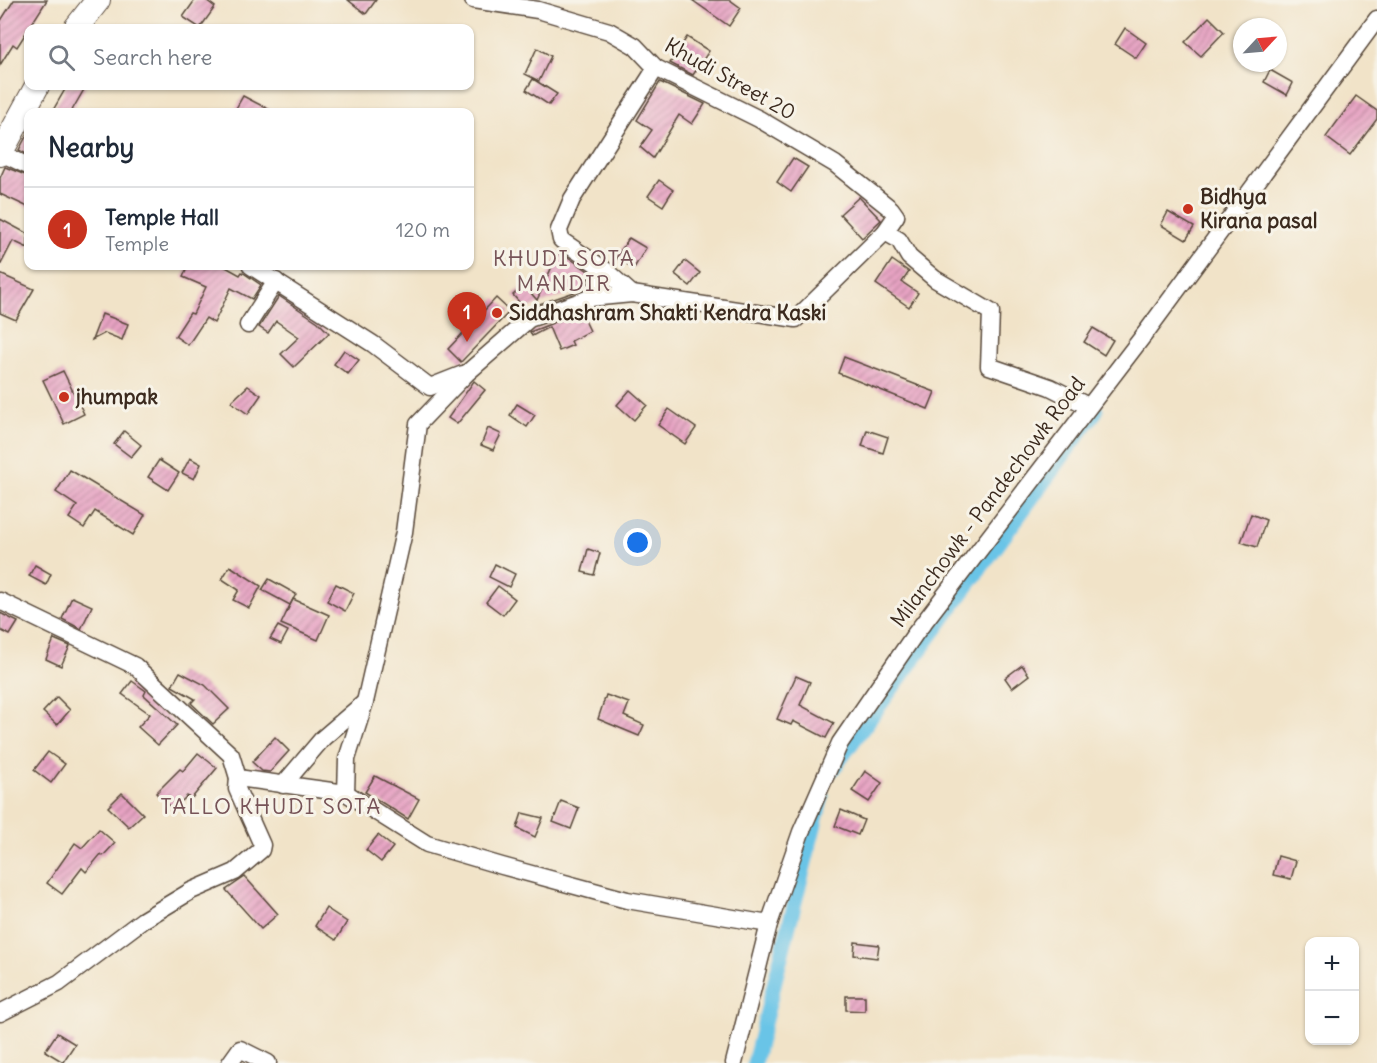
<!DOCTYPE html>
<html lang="en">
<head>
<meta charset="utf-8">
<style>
  body { margin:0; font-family:Delius,sans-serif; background:#f2f2f3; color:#1f2937 }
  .controls { position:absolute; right:18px; bottom:18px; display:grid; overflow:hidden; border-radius:12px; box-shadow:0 2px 4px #0004 }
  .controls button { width:54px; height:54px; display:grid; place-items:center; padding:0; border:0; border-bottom:2px solid #e0e1e3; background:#fff; color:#1f2937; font:30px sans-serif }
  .compass { position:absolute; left:1233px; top:18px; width:54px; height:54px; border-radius:50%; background:#fff; box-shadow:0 2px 4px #0004; rotate:64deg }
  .you { position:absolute; left:638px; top:543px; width:21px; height:21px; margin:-15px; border:4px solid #fff; border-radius:50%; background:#1a73e8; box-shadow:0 0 0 9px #1a73e833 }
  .badge { display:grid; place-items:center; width:39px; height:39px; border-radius:50%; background:#c8321e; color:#fff; font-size:20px; font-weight:700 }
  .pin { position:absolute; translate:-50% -50px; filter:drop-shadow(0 2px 3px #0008) }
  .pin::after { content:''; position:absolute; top:32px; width:21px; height:18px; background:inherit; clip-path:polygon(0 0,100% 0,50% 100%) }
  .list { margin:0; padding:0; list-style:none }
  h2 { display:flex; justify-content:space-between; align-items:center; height:78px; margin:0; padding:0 24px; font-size:26px }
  h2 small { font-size:20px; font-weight:400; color:#747a83 }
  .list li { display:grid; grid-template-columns:39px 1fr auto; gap:18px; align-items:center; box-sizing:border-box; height:84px; padding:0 24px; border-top:2px solid #e0e1e3 }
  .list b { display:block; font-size:22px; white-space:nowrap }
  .list p { margin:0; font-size:20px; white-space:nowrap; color:#747a83 }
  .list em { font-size:20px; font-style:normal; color:#747a83 }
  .icon { flex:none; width:33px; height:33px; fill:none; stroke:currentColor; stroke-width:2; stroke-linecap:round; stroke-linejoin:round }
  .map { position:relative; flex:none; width:1377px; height:1063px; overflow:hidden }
  .search { position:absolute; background:#fff; box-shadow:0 2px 4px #0004; left:24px; top:24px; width:450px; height:66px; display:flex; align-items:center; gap:15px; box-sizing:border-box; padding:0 21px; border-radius:12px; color:#747a83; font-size:22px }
  .panel { position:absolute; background:#fff; box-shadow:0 2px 4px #0004; left:24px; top:108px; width:450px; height:162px; border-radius:12px }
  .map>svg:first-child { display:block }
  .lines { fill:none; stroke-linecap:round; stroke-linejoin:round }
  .canal { stroke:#69c4e7; stroke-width:15 }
  .building { fill:url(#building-hatch) }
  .minor-casing { stroke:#564638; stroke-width:19 }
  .secondary-casing { stroke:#564638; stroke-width:26 }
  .minor { stroke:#fff; stroke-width:16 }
  .secondary { stroke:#fff; stroke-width:24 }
  .poi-dot { fill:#c8321e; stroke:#f7f3e8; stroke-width:2 }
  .labels { text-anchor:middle; stroke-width:6; stroke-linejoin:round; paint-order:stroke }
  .street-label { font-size:21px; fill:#3b2a1e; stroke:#f7f3e8 }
  .poi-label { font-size:21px; font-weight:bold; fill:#3b2a1e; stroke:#f7f3e8; text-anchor:start }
  .neighbourhood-label { font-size:22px; letter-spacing:1.5px; fill:#775458; stroke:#f7f3e8 }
</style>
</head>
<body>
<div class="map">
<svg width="1377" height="1063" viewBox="0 0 1377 1063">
  <defs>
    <pattern id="building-hatch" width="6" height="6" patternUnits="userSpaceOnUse" patternTransform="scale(1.5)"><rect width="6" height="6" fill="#e7a3c3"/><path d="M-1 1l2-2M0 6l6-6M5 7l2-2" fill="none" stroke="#bc859e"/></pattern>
  </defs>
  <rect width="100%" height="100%" fill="#f7f3e8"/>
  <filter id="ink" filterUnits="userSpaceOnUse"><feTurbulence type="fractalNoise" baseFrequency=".0167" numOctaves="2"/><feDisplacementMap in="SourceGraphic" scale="12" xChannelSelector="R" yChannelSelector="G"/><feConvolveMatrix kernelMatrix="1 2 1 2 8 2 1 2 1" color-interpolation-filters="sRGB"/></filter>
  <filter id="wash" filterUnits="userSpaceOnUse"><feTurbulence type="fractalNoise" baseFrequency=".008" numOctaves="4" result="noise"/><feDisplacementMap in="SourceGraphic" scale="24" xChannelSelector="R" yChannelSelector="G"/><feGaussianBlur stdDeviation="1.35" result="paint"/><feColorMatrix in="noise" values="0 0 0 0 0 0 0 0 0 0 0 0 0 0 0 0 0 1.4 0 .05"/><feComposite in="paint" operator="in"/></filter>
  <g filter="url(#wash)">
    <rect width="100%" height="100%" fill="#f1e3c8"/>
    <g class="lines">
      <g class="canal">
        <polyline points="833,769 1096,411"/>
        <polyline points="754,1063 822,796"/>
      </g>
    </g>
    <g id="blocks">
      <g class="building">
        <polygon points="14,0 47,0 17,47 13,44 0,65 0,22"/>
        <polygon points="195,0 206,0 215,7 200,28 183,17"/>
        <polygon points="348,0 376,0 366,14"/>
        <polygon points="692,0 730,0 741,8 729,26"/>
        <polygon points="1209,17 1224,32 1201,56 1185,42"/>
        <polygon points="1125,28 1146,43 1136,58 1115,44"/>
        <polygon points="687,37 709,51 693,75 670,63"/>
        <polygon points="537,48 551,56 539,81 525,74"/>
        <polygon points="1270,70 1293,83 1287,95 1264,82"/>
        <polygon points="533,79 557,94 549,105 526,90"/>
        <polygon points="660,82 705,104 692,124 679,115 653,158 640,147 652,130 637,120"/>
        <polygon points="67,86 86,86 71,112 52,112"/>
        <polygon points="243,96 274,112 234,112"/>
        <polygon points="1356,96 1377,111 1377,119 1350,155 1326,137"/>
        <polygon points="28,133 28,155 19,150"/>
        <polygon points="793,158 808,167 791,192 777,182"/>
        <polygon points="5,167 28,176 28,207 0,194 0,178"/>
        <polygon points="659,180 673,190 663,206 648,196"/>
        <polygon points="859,197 881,220 862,238 840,214"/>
        <polygon points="1168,212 1194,227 1186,240 1161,225"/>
        <polygon points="0,219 28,234 28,248 13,241 0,266"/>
        <polygon points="629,238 646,248 634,268 616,258"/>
        <polygon points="559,251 591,273 583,289 525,309 513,295 524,285 537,300"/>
        <polygon points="892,260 909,272 902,282 918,293 909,307 876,284"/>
        <polygon points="685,261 700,273 690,286 675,274"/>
        <polygon points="188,266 224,266 240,275 242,272 261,285 252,299 231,288 214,323 206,318 188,345 175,336 190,313 193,314 206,287 183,277"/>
        <polygon points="0,274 34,289 16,320 0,313"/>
        <polygon points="279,296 318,322 329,333 294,367 281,354 299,337 276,321 268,333 259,327"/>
        <polygon points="496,298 510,311 461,362 448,349"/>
        <polygon points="581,312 590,331 571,341 573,345 559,351 549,327 532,336 530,332"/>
        <polygon points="102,314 128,324 122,340 105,333 92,340"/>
        <polygon points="1093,328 1113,340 1104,355 1084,342"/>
        <polygon points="344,350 359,360 348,374 334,364"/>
        <polygon points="844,357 935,392 928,409 838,373"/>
        <polygon points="63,371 84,414 64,424 43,380"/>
        <polygon points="474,381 485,390 457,424 448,418"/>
        <polygon points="248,386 261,395 248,414 231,402"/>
        <polygon points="630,390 647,405 634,420 617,405"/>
        <polygon points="517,404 535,415 527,427 510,415"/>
        <polygon points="669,409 696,428 685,444 658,425"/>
        <polygon points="488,428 501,434 493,450 481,445"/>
        <polygon points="867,430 888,437 883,453 862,446"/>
        <polygon points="124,431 141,445 131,457 114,444"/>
        <polygon points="190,458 201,464 194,479 182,473"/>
        <polygon points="159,460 179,473 168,490 148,477"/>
        <polygon points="70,470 145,515 133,535 95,511 84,528 69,518 77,506 56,492"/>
        <polygon points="1251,514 1266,520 1257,547 1241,542"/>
        <polygon points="588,549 600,553 594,575 582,572"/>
        <polygon points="495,564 515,574 509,587 489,577"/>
        <polygon points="35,565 51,574 46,585 29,576"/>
        <polygon points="230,566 261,586 249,608 233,600 239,590 222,579"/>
        <polygon points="269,579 296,594 290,605 262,590"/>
        <polygon points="336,584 354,593 345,611 327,601"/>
        <polygon points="498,586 515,599 503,615 486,602"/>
        <polygon points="72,597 92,606 81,629 62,619"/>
        <polygon points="293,599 329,615 318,640 281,624"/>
        <polygon points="0,613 18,622 10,635 0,630"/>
        <polygon points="278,626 288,631 281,644 270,639"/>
        <polygon points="54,639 70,646 61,666 46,659"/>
        <polygon points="1022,665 1029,675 1012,688 1005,678"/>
        <polygon points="180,672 205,685 229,709 213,724 191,703 195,699 172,686"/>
        <polygon points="796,676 810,682 800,705 834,723 826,738 793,721 791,725 777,719"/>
        <polygon points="132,681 146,691 144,695 177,725 158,745 138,727 150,714 122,694"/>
        <polygon points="606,695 629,703 624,716 644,725 639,736 598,719"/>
        <polygon points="57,697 70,710 57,725 43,712"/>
        <polygon points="275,737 289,751 270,772 262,771 252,762"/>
        <polygon points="48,752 65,764 51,783 34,770"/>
        <polygon points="198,753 217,768 191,799 187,796 173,810 156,793 180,769 183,771"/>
        <polygon points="865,771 882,783 869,802 852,791"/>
        <polygon points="375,776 419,799 408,819 365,792"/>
        <polygon points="122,793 143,814 129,827 108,807"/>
        <polygon points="561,801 579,808 571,829 553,822"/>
        <polygon points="841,810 864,820 858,835 835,826"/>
        <polygon points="522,813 543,818 535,837 517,828"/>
        <polygon points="99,829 115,843 103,856 101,854 86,872 82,868 62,894 47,883 75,843 82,848"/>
        <polygon points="378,835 393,847 381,862 366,850"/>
        <polygon points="1278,856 1296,861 1291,879 1273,875"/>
        <polygon points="245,877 278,914 261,929 226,890"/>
        <polygon points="326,908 347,922 336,940 315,926"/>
        <polygon points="855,942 879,945 877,958 854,955"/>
        <polygon points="846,996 865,996 865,1011 846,1010"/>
        <polygon points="57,1033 75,1044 63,1062 45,1051"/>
      </g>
    </g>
  </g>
  <g filter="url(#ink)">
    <use href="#blocks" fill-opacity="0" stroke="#564638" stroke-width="1.5"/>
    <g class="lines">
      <defs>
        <g id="minor">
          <polyline points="1,153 28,166"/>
          <polyline points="885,232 899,240 909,257 935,279 991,312 989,366 1050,387 1088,406"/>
          <polyline points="251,266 373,344 430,387 463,374"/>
          <polyline points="605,270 632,294"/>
          <polyline points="590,298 605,270 561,240 559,230 572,199 656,68"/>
          <polyline points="248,325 276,281"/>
          <polyline points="0,601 135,666 231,755 238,778 346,793 427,844 502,866 627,900 769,924"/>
          <polyline points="283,785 323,738 365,702"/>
          <polyline points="346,793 347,759 365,702 404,532 418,424 467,373 529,319 590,298 632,294 796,319 885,232 896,216 891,209 835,164 759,119 656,68 635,46 609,31 538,10 473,0"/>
          <polyline points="0,1013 59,983 143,920 191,891 235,872 261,850 262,845 237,789 238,778"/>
          <polyline points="230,1063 240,1049 268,1063"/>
          <polyline points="734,1063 769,924 801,832 840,743 915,634 1147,331 1377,19"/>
        </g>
        <g id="secondary">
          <polyline points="76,28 98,0"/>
          <polyline points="0,154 37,86"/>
        </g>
      </defs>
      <use href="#minor" class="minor-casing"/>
      <use href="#secondary" class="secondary-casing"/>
      <use href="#minor" class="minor"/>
      <use href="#secondary" class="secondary"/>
    </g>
  </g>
  <g class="poi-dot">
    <circle cx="1188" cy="209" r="6"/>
    <circle cx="497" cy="313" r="6"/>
    <circle cx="64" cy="397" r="6"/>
  </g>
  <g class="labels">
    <g class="street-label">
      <text transform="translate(730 79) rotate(29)" y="7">Khudi Street 20</text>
      <text transform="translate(988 502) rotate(-53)" y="7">Milanchowk - Pandechowk Road</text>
    </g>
    <g class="poi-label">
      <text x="1200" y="204">Bidhya<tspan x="1200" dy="24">Kirana pasal</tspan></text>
      <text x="509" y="320">Siddhashram Shakti Kendra Kaski</text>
      <text x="76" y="404">jhumpak</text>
    </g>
    <g class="neighbourhood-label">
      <text x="564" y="266">KHUDI SOTA<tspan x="564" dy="25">MANDIR</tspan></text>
      <text x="271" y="814">TALLO KHUDI SOTA</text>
    </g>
  </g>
</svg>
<div class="controls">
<button>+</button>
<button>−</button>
</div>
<svg class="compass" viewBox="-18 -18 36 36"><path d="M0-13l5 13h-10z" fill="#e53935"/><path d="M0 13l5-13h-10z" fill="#747a83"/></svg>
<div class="you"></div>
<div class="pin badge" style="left:467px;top:342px">1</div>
<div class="search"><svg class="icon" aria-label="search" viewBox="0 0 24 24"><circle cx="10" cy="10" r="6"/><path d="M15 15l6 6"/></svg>Search here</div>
<section class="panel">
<h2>Nearby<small></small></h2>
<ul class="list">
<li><span class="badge">1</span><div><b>Temple Hall</b><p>Temple</p></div><em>120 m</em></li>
</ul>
</section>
</div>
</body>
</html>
